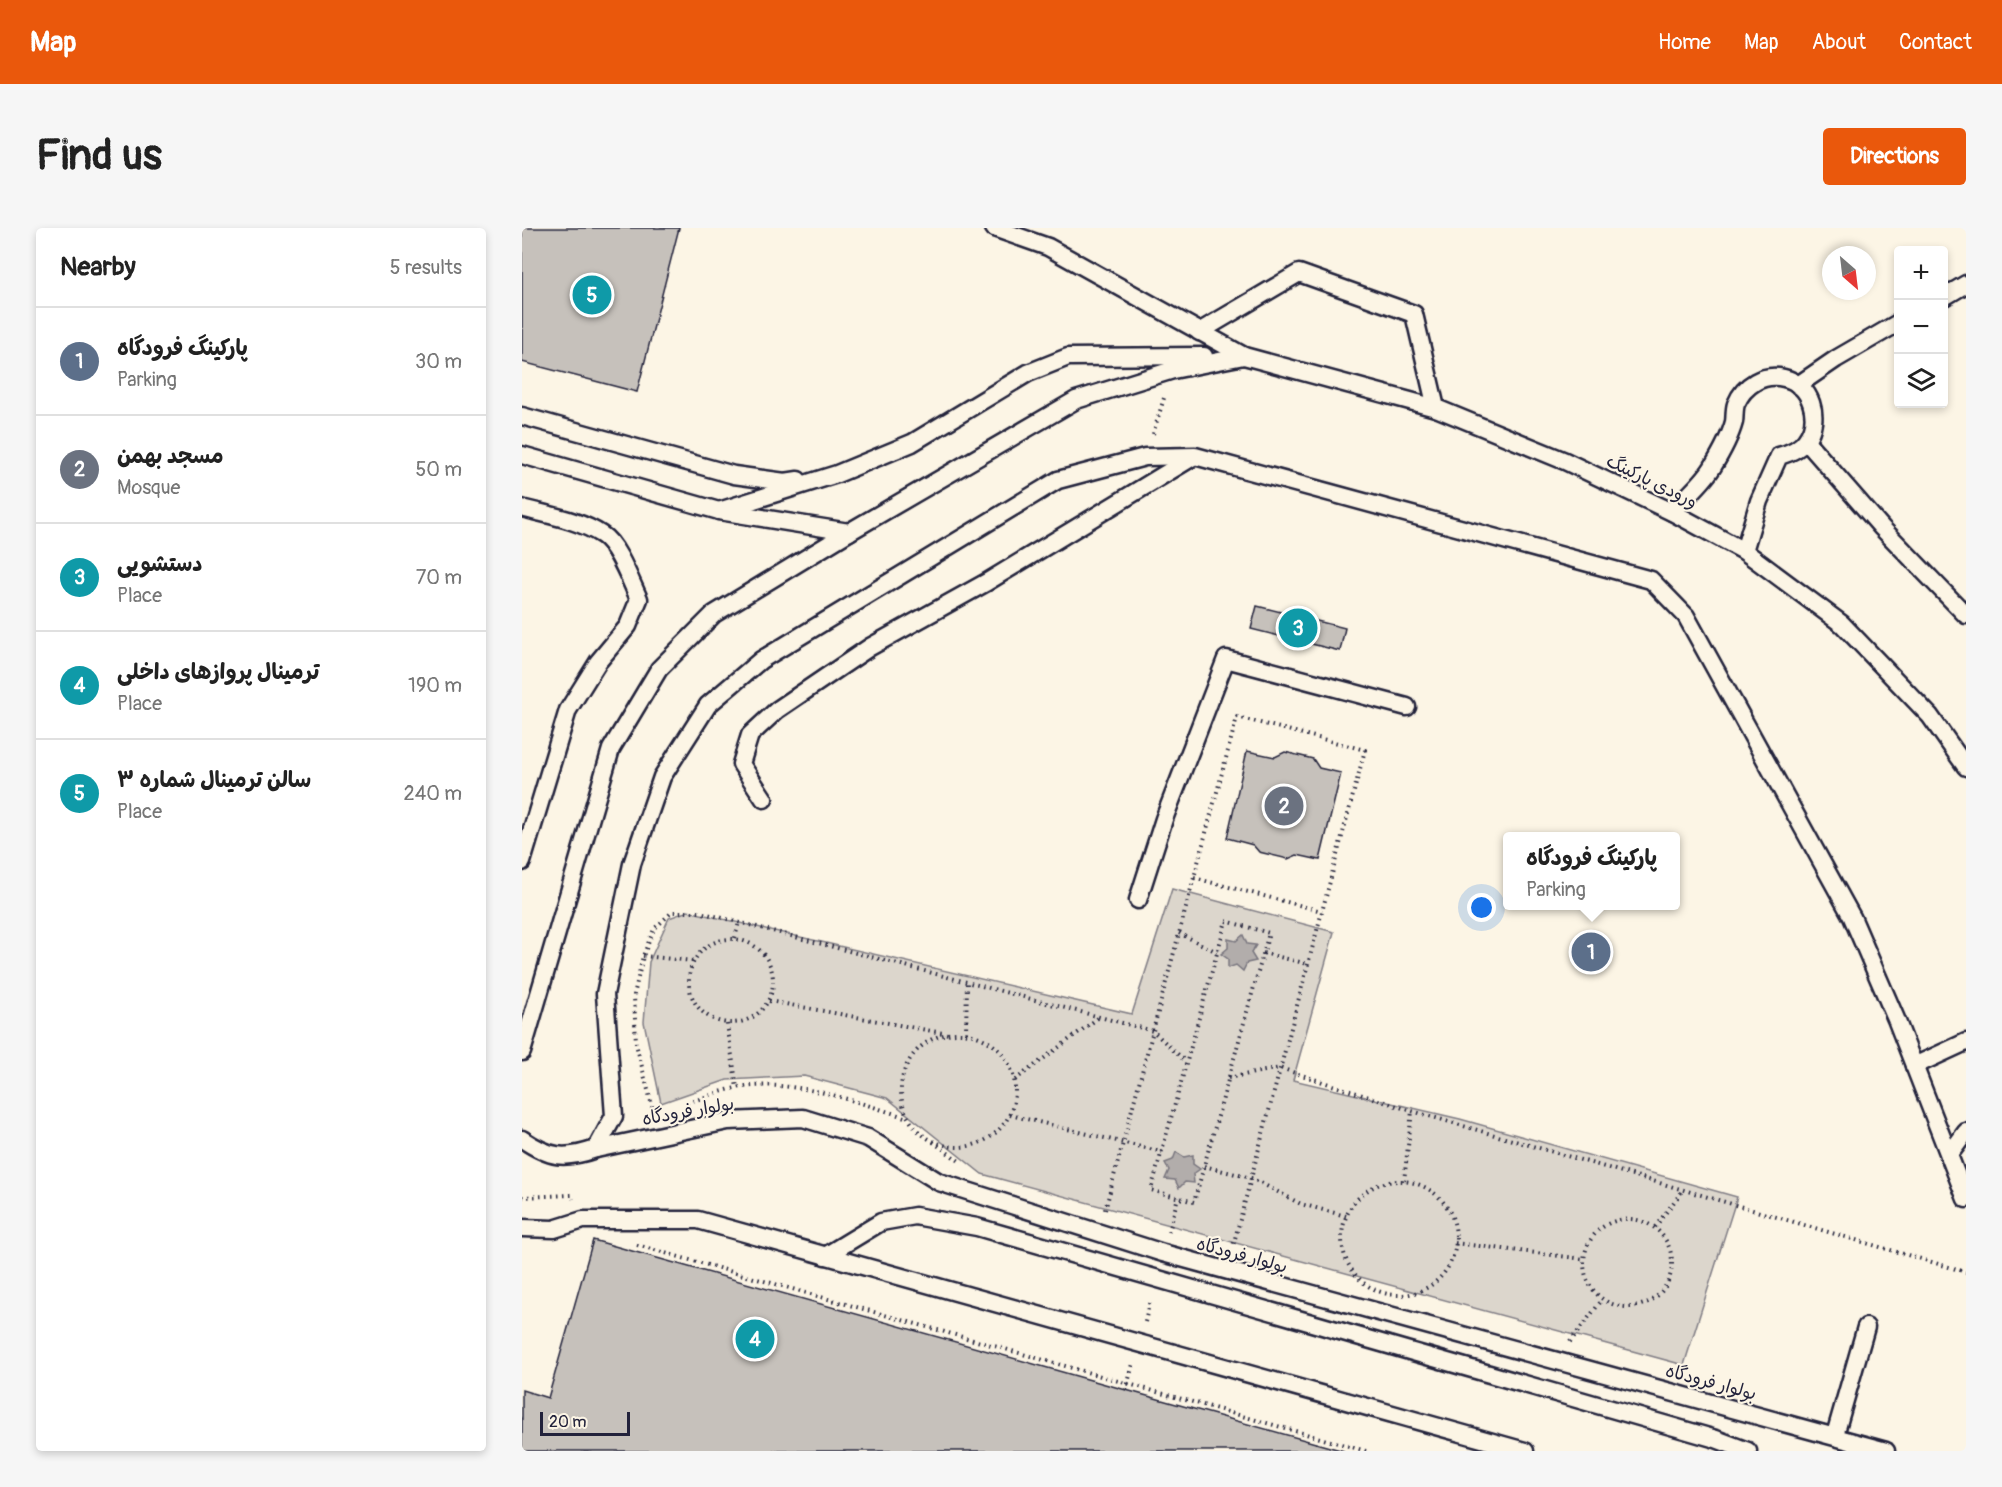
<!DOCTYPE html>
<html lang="en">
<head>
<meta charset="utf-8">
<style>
  body { margin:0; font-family:Pangolin,"Playpen Sans Arabic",sans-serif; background:#f6f6f6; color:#222 }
  .controls { position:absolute; right:18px; top:18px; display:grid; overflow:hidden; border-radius:6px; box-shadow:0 3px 9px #0003 }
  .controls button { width:54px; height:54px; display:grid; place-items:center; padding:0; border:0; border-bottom:2px solid #e0e0e0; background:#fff; color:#222; font:30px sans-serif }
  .compass { position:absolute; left:1300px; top:18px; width:54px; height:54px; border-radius:50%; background:#fff; box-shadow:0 3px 9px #0003; rotate:152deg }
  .scale { position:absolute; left:18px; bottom:15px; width:90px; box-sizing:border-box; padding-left:6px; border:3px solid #22223b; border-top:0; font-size:16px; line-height:21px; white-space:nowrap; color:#22223b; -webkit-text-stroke:4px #fcf5e5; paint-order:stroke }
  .you { position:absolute; left:960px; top:680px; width:21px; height:21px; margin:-15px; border:4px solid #fff; border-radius:50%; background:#1a73e8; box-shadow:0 0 0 9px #1a73e833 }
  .badge { display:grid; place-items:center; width:39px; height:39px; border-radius:50%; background:#ea580c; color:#fff; font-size:20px; font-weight:700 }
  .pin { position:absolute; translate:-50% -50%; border:3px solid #fff; box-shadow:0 2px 6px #0006 }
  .popup { position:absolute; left:981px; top:604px; width:177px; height:78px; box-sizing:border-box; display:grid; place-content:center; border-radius:6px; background:#fff; filter:drop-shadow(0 2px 4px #0005); font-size:20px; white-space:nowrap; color:#767676 }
  .popup b { font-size:22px; color:#222 }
  .popup::after { content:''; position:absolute; left:50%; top:100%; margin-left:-12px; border:12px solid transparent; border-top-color:#fff }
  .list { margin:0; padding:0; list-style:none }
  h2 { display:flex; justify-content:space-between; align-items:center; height:78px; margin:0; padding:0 24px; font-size:26px }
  h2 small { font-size:20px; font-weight:400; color:#767676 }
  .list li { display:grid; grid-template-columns:39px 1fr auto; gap:18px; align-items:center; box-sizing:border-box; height:108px; padding:0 24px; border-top:2px solid #e0e0e0 }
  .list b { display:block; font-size:22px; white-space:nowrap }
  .list p { margin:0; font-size:20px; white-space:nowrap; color:#767676 }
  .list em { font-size:20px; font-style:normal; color:#767676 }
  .icon { flex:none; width:33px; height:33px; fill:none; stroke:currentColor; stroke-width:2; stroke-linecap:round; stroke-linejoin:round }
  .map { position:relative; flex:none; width:1444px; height:1223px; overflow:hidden; border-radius:6px }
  header { display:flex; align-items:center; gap:36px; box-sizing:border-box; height:84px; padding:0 30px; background:#ea580c; color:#fff }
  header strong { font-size:28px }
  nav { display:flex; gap:33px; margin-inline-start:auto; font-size:21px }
  .intro { display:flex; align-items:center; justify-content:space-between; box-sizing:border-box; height:144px; padding:0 36px }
  h1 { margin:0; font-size:42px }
  .button { padding:15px 27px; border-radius:6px; background:#ea580c; color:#fff; font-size:21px; font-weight:700 }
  main { display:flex; gap:36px; padding:0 36px }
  aside { flex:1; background:#fff; border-radius:6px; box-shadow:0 3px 9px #0003 }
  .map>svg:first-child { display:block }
  .green { fill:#dcd6cc; stroke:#7f7c84; stroke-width:1.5 }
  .water { fill:#b2adab; stroke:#78757e; stroke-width:1.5 }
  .building { fill:#c6c1bb; stroke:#22223b; stroke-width:1.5 }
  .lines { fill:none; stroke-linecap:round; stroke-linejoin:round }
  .lane-casing { stroke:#22223b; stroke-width:21 }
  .path { stroke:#22223b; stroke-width:4; stroke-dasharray:1.5 4.5; stroke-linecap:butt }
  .lane { stroke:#fcf5e5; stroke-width:16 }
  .labels { text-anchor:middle; stroke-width:4.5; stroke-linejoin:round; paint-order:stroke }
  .street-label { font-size:18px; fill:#22223b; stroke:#fcf5e5 }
</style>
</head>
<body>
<header>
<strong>Map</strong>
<nav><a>Home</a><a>Map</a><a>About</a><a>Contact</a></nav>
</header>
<div class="intro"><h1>Find us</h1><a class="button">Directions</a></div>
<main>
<aside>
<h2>Nearby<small>5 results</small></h2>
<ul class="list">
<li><span class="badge" style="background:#5c6f8a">1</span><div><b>پارکینگ فرودگاه</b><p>Parking</p></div><em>30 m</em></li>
<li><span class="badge" style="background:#6b7280">2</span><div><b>مسجد بهمن</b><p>Mosque</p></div><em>50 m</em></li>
<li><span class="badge" style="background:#0f9aa8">3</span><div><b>دستشویی</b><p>Place</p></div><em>70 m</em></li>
<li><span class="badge" style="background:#0f9aa8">4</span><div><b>ترمینال پروازهای داخلی</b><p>Place</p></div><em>190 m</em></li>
<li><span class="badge" style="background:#0f9aa8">5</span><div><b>سالن ترمینال شماره ۳</b><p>Place</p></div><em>240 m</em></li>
</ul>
</aside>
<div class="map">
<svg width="1444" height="1223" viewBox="0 0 1444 1223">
  <rect width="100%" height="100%" fill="#fcf5e5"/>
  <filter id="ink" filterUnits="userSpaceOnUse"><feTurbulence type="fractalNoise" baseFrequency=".0167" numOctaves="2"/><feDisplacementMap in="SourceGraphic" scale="12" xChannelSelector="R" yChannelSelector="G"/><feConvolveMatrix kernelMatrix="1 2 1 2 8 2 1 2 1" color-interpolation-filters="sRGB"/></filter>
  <g filter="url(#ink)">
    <polygon class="green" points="650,661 812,704 771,852 938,891 1215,969 1162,1137 460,946 365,870 282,848 205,852 139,875 122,794 127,734 147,690 166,683 610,786"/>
    <g class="water">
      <polygon points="721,707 725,716 734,717 729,725 734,733 725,735 721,743 714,737 706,740 706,731 699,726 706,720 706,711 714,713"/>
      <polygon points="654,924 662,929 671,927 671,936 678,941 671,946 672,955 663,954 657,960 653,952 643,951 647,942 643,935 651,932"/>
    </g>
    <g class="building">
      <polygon points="0,0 157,0 115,164 0,134"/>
      <polygon points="735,378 823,400 818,423 729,401"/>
      <polygon points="725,523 753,529 763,524 791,531 797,540 819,545 798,632 775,627 766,631 737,624 731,617 705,610"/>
      <polygon points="71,1012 604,1162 822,1223 0,1223 0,1162 26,1170"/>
    </g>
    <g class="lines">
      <defs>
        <g id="lane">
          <polyline points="472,0 526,19 722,128 914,180 1043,233 1150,284 1222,323 1320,396 1408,488 1444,539"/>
          <polyline points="1422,69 1444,56"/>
          <polyline points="677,104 777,45 892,86 914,180"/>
          <polyline points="1276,157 1314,131 1376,95"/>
          <polyline points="0,188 212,247 263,254 276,252"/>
          <polyline points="1284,213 1360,300 1444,387"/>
          <polyline points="0,227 197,283 327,304"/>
          <path d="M0,280C25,287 58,292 80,307C95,316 109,354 117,371L106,398L76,434L46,482L0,634"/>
          <polyline points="197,283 315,246 390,215 506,145 546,129 682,128"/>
          <path d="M1150,284C1163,270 1180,256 1190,240C1198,227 1208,209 1212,194C1213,188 1212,182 1214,176C1222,157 1241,145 1262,150C1289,156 1300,190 1284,212C1278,221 1268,225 1257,228L1237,273L1222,323"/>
          <polyline points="242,571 219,536 228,507 255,482 348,419 465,354 671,229"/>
          <polyline points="616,672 642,591 704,431 885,479"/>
          <polyline points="0,824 89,521 137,441 192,386 327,304 554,172 651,142 722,128"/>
          <polyline points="1392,838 1444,814"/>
          <path d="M0,911C28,930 42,932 74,921L92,888L83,766L110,636L140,549L186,477L239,432L536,252L623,229L673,228L1129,352L1164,388L1330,689L1374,791L1444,971"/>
          <polyline points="74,921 206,893 281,890 346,910 417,954 641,1025 1364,1223"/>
          <polyline points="1427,927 1444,904"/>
          <polyline points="0,1000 32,1001 61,992 176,992 1003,1223"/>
          <polyline points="303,1028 359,994 393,988 455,999 1194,1211 1226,1223"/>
          <polyline points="1313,1207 1344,1099"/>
        </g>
      </defs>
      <use href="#lane" class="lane-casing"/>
      <g class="path">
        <polyline points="631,206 642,170"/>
        <polyline points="672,650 800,683"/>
        <polygon points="704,693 747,705 672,974 629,962"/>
        <polyline points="657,705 695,724"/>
        <polyline points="213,710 217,694"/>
        <circle cx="209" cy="753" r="42"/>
        <polyline points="741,725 786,736"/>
        <polyline points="121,728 171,733"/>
        <polyline points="247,773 426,806"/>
        <polyline points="205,796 215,860"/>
        <polyline points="444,805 445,754"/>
        <circle cx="436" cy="862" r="57"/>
        <polyline points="706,850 758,840 890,883 1444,1044"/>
        <polyline points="493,852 576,790"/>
        <path d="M165,875C181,870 198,863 214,860C273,850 331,873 386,890"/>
        <polyline points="132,885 114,816 112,767 121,728 132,701 150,684 178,684 631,803 664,834"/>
        <polyline points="488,887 640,924"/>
        <polyline points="411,914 440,935"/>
        <polyline points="682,938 729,950 779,976 824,988"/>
        <polyline points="882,953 890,883"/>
        <circle cx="877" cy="1010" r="57"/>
        <polyline points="0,969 50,967 51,971"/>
        <polyline points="583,982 715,489 843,522 711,1018"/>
        <circle cx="1106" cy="1035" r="44"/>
        <polyline points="1133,999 1161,962"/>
        <polyline points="647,1004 656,969"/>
        <polyline points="933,1015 1062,1031"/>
        <polyline points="115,1017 844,1223"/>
        <polyline points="623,1094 628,1072"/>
        <polyline points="1048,1114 1080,1072"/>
        <polyline points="604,1162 611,1136"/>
      </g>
      <use href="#lane" class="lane"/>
    </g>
  </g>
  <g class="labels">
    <g class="street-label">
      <text transform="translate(1130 253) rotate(26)" y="6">ورودی پارکینگ</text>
      <text transform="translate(166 883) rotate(-10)" y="6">بولوار فرودگاه</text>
      <text transform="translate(720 1027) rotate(15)" y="6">بولوار فرودگاه</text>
      <text transform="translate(1189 1154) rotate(15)" y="6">بولوار فرودگاه</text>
    </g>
  </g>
</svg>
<div class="controls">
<button>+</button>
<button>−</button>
<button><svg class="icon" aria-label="layers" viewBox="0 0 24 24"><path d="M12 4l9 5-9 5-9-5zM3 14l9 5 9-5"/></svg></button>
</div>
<svg class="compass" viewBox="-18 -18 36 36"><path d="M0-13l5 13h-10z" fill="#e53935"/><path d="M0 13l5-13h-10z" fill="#767676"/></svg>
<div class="scale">20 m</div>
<div class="you"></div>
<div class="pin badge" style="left:1069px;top:724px;background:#5c6f8a">1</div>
<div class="popup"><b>پارکینگ فرودگاه</b>Parking</div>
<div class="pin badge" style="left:762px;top:578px;background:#6b7280">2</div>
<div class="pin badge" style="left:776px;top:400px;background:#0f9aa8">3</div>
<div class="pin badge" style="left:233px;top:1111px;background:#0f9aa8">4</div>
<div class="pin badge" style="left:70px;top:67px;background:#0f9aa8">5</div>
</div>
</main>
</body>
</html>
